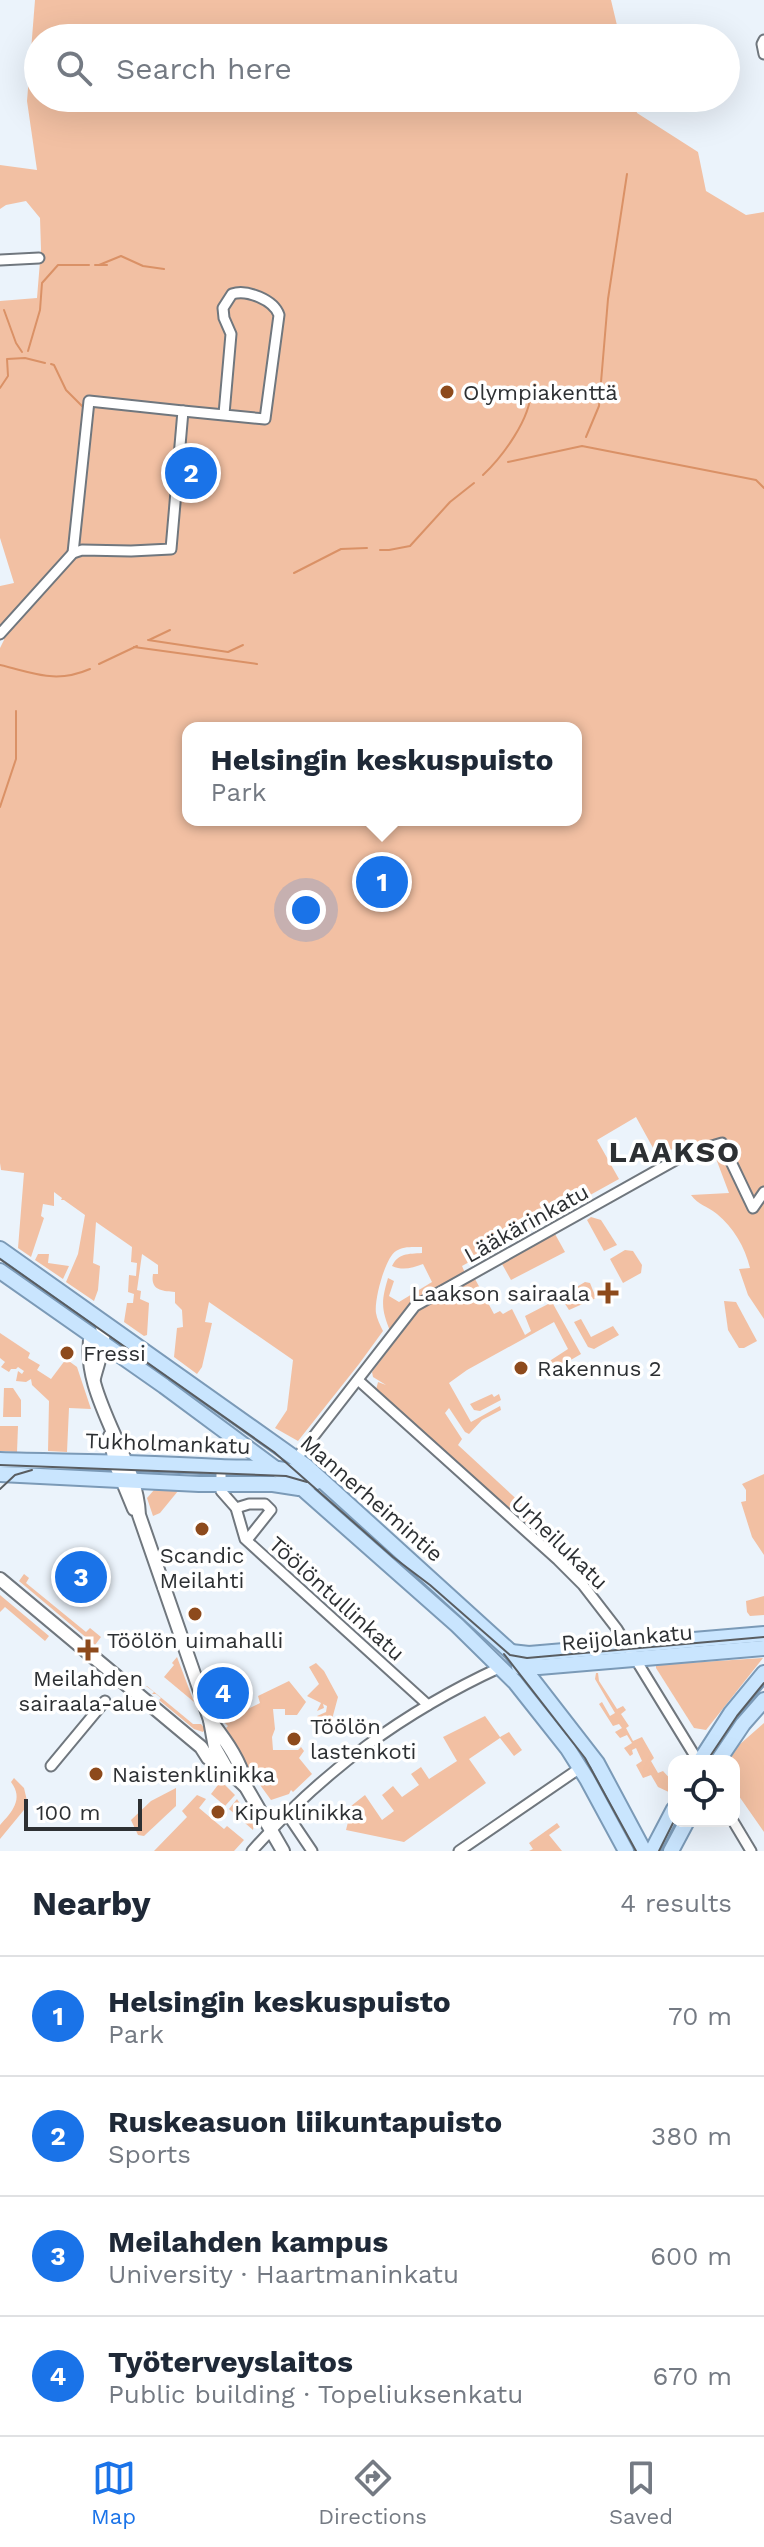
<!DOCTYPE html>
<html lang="en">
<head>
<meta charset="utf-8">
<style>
  body { margin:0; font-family:"Work Sans",sans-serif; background:#f6f6f7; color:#1f2937 }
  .controls { position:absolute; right:24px; bottom:24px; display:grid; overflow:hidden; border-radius:16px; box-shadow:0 8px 32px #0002 }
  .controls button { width:72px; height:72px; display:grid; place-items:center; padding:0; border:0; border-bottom:2px solid #e0e1e3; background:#fff; color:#1f2937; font:40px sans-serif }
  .scale { position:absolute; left:24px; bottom:20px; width:118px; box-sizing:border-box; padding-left:8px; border:4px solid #2d3033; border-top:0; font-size:22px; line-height:28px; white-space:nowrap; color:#2d3033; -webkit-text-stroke:6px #fff; paint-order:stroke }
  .you { position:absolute; left:306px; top:910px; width:28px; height:28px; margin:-20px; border:6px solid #fff; border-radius:50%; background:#1a73e8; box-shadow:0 0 0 12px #1a73e833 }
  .badge { display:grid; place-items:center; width:52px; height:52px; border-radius:50%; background:#1a73e8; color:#fff; font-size:26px; font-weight:700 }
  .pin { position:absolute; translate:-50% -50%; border:4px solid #fff; box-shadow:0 2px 8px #0006 }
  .popup { position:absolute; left:182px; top:722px; width:400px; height:104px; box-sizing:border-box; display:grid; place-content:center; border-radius:16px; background:#fff; filter:drop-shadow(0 2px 6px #0005); font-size:26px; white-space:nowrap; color:#747a83 }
  .popup b { font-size:30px; color:#1f2937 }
  .popup::after { content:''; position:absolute; left:50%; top:100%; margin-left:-16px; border:16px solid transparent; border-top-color:#fff }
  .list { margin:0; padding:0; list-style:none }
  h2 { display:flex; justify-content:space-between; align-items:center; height:104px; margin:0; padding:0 32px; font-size:34px }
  h2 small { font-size:26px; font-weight:400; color:#747a83 }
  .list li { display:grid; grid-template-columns:52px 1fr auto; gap:24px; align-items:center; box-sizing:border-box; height:120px; padding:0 32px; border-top:2px solid #e0e1e3 }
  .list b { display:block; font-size:30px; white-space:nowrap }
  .list p { margin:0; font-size:26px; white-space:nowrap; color:#747a83 }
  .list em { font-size:26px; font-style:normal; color:#747a83 }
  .icon { flex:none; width:44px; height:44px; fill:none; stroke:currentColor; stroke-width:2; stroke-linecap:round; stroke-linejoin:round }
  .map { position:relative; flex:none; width:764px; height:1851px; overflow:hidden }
  .search { position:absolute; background:#fff; box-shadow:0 8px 32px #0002; left:24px; right:24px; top:24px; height:88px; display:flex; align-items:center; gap:20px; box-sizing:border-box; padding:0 28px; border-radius:44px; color:#747a83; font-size:30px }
  .sheet { height:584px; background:#fff }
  nav { display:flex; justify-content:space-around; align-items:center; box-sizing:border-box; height:112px; border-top:2px solid #e0e1e3; background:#fff; font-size:22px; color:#747a83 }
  nav a { display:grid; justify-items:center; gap:4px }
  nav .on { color:#1a73e8 }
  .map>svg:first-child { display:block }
  .green { fill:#f2c0a3; fill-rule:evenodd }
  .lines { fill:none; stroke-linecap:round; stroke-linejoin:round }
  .stream { stroke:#da9166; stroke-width:2 }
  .street-casing { stroke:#70777e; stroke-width:13 }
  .secondary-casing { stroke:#70777e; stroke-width:16 }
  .primary-casing { stroke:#7b9ab7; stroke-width:18 }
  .street { stroke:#fff; stroke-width:9 }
  .secondary { stroke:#fff; stroke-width:12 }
  .primary { stroke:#c9e5fe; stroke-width:14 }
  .tram { stroke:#595d61; stroke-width:2 }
  .poi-dot { fill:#8d4a1c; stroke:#fff; stroke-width:3 }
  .labels { text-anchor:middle; stroke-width:7; stroke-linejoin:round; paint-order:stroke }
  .poi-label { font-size:22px; fill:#2d3033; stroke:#fff; text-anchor:start }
  .street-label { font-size:22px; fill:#2d3033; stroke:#fff }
  .district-label { font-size:30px; font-weight:bold; letter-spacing:2px; fill:#2d3033; stroke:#fff }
</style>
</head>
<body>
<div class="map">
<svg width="764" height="1851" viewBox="0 0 764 1851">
  <rect width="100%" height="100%" fill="#ebf3fb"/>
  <g class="green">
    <path d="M35,0H611L620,38H38V98H633L637,113L698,152L706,191L746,215L764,212V1319L748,1295L739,1269L750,1268C745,1247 733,1227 717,1214C707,1206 698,1205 691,1195L729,1193L712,1148L678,1146L658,1157L636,1117L597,1140L619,1179L462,1266L466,1275L415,1301L391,1333C381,1309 381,1302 388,1278L394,1281L389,1296L399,1302L432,1282L423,1264C412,1268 403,1271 392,1266C398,1253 408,1254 422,1253V1247C413,1247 403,1246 396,1251C385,1258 374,1300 376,1313C377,1319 380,1325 383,1331L359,1364L298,1441L275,1428L287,1410L293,1360L209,1302L205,1322L212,1323L202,1367L197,1374L174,1357L177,1328L183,1327L182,1310L175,1303V1292C163,1291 150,1291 153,1274H158V1265L142,1254L137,1290L141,1291L140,1299L149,1303L147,1335L144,1336L124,1322L127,1303H133L134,1294L128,1292L129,1275L136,1276L137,1263L131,1262L132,1247L96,1222L93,1263L100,1266L98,1290L94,1301L66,1282L78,1254L85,1215L64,1200H61L62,1198L54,1192V1206L43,1204L41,1216L44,1218L31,1257L18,1248L24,1173L1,1170L0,1163V648L4,640V624L0,627V586L14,583L0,538V301L37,298L41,249L40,218L26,201L6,205L0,209V165L37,170L27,101ZM188,728H576V820H188Z"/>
    <polygon points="591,1217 601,1220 617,1245 604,1251 587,1220"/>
    <polygon points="555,1234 565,1252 511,1280 502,1264"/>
    <polygon points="625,1250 633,1251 642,1265 641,1273 623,1283 610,1259"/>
    <polygon points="38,1254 49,1254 48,1263 69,1266 63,1279 35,1260"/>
    <polygon points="475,1279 494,1314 500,1311 503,1314 512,1309 525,1335 531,1331 525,1316 552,1302 581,1354 552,1371 548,1362 568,1349 554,1322 467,1370 449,1383 471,1422 500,1406 501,1410 482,1420 469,1434 465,1432 449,1408 445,1413 462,1439 458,1445 565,1544 554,1551 376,1390 378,1382 386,1385 373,1377 372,1372 418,1311"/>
    <polygon points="585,1282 590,1283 596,1298 569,1310 562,1299 563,1295"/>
    <polygon points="724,1301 736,1302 757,1341 744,1348 739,1348 728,1330"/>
    <polygon points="581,1319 591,1337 613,1326 619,1335 594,1349 588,1347 574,1322"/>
    <polygon points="0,1333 30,1353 28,1358 40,1365 37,1370 51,1379 66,1359 77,1367 91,1409 69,1408 67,1452 48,1451 49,1401 32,1385 31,1379 26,1382 16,1381 18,1371 22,1374 24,1371 18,1367 16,1369 11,1369 9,1372 1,1367 5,1362 0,1358"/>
    <polygon points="4,1388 13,1388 21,1400 21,1417 3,1417"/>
    <polygon points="492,1394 494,1397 499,1394 501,1400 480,1411 474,1410 470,1404"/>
    <polygon points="0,1426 18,1426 17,1452 0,1451"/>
    <polygon points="764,1474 764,1555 752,1537 741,1502 746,1501 746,1490 742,1484"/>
    <polygon points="154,1490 178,1491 160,1513 153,1516 147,1498"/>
    <polygon points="24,1574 29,1578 26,1583 86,1632 90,1628 101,1637 95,1645 19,1581"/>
    <polygon points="0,1595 49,1636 45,1641 5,1607 0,1612"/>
    <polygon points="764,1596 764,1615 750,1616 747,1612 746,1601"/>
    <polygon points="177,1657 194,1702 164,1677 174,1665 172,1663"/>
    <polygon points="763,1658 706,1730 694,1728 656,1668 656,1665"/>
    <polygon points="316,1663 324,1671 338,1697 331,1723 332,1727 329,1730 317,1716 326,1712 327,1706 323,1704 324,1708 317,1711 321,1703 307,1696 319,1684 309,1667"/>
    <polygon points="596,1673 598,1673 599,1681 617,1709 623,1706 626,1710 621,1714 629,1726 626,1728 633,1741 642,1737 654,1758 651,1761 658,1773 663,1771 674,1783 673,1794 658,1787 651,1775 643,1778 636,1765 642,1761 636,1748 632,1750 633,1754 630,1756 624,1748 632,1743 627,1735 620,1738 615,1732 622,1728 619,1724 613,1726 599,1704 602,1702 610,1716 615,1713 595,1679"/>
    <polygon points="289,1681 306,1702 297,1715 285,1715 285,1709 273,1709 275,1729 272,1737 273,1750 298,1750 301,1747 304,1751 299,1758 312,1774 293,1792 291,1790 289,1794 271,1800 255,1778 256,1774 253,1776 226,1728 228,1726 223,1721 260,1703 258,1696"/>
    <polygon points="146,1686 147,1686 193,1724 201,1724 205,1729 203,1732 194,1729 159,1700 161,1698 156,1694 152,1694 154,1692"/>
    <polygon points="485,1716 500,1737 509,1732 522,1750 514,1756 500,1738 469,1759 486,1783 404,1842 346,1830 350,1814 346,1810 365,1795 382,1820 394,1811 382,1795 393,1786 402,1797 419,1785 411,1774 421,1767 429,1779 457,1761 443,1737"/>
    <polygon points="764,1723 764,1832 734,1789 734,1761 728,1761 739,1745"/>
    <path d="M14,1778L24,1788L28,1805L0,1839V1825C12,1812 24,1799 11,1782Z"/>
    <polygon points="221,1781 235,1795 225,1806 211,1794"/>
    <polygon points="176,1788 176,1806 144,1836 138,1835 131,1820 151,1801"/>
    <polygon points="197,1795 206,1799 199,1808 224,1829 227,1826 244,1840 234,1851 154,1851 187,1817 182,1811"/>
    <polygon points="237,1799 254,1825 253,1830 229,1809"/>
    <polygon points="557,1823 560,1827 549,1835 562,1851 529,1851 533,1849 529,1843"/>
  </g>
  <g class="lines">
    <g class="stream">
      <polyline points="95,265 107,265"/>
      <polyline points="99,265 121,256 143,266 164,269"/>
      <polyline points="4,310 16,343 22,352"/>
      <polyline points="28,351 40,310 42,283 58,265 89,265"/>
      <polyline points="51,364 54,365 66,390 83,407"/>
      <polyline points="0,388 8,376 7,359 25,358 45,363"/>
      <polyline points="586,437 599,406 608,299 627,174"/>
      <polyline points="508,462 582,446 756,480 764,488"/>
      <path d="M483,475C502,457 531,419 531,390"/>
      <polyline points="380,550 389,550 410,546 450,502 474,483"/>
      <polyline points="294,573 341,549 367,548"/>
      <polyline points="148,640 228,652 243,645"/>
      <polyline points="149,640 170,630"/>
      <polyline points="134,647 257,664"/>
      <polyline points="99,664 137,646"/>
      <path d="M0,665C35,673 55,684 90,669"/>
      <polyline points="0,807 16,759 16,711"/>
    </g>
    <defs>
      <g id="street">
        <polyline points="764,40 762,44 764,54"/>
        <polyline points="0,260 39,258"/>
        <polyline points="73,553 89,401 183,411"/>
        <path d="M0,634L73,553L82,550L131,551L171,549L183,411L265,419L279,315C274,300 247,289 232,294L223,308L224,318L231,334L224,414"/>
        <polyline points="358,1380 558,1560 583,1585 617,1629 698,1761"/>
        <polyline points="296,1459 415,1306 688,1153 722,1143 753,1208 764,1192"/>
        <polyline points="221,1467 221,1491 236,1508 245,1539 428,1705"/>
        <polyline points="236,1508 249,1504 265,1504 271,1510 247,1540"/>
        <polyline points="51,1766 105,1701"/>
        <polyline points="287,1814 312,1851"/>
        <polyline points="733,1821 751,1851"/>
        <path d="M252,1851C323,1771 403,1712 501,1667"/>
        <polyline points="459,1851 580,1768"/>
      </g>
      <g id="secondary">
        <path d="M91,1334C79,1394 137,1456 139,1515L210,1720L215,1748L227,1769L246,1787L283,1851"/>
        <path d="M94,1378C99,1358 108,1340 100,1320"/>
        <polyline points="110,1436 115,1463 134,1509"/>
        <polyline points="0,1579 201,1747 208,1758 224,1768"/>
        <path d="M210,1720C225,1740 242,1762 246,1787"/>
      </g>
      <g id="primary">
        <polyline points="0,1249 306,1466 511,1652 597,1763 644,1851"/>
        <polyline points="0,1271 164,1386 303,1489 457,1625 515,1682 568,1749 587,1779 626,1851"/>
        <path d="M0,1460C74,1462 147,1462 220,1467C252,1469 288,1463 316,1482"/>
        <polyline points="0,1474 199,1484 273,1484 299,1488"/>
        <polyline points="511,1652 529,1654 764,1634"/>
        <polyline points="519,1667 539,1667 764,1648"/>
        <polyline points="700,1761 731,1713 764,1673"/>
        <polyline points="718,1761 743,1724 764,1700"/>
        <polyline points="652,1851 674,1809"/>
        <polyline points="671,1851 687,1821"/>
      </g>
    </defs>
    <use href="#street" class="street-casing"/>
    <use href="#secondary" class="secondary-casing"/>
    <use href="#primary" class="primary-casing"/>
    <use href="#street" class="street"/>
    <use href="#secondary" class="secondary"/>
    <use href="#primary" class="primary"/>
    <g class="tram">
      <polyline points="0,1259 274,1452 393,1557 430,1585 510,1655 527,1658 764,1637"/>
      <polyline points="0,1465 286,1476 307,1482"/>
      <polyline points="0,1489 15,1475 32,1470"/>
      <polyline points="504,1654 585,1758 636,1851"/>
      <polyline points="707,1761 737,1716 764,1683"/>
      <polyline points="659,1851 674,1821"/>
    </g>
  </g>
  <g class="poi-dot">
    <circle cx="447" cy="392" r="8"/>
    <path d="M604 1281h8v8h8v8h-8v8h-8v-8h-8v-8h8z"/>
    <circle cx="67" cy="1353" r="8"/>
    <circle cx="521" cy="1368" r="8"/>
    <circle cx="202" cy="1529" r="8"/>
    <circle cx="195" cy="1614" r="8"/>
    <path d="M84 1638h8v8h8v8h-8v8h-8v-8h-8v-8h8z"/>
    <circle cx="294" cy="1739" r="8"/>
    <circle cx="96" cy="1774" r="8"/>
    <circle cx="218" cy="1812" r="8"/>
  </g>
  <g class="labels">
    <g class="poi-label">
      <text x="463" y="400">Olympiakenttä</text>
      <text x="590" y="1301" text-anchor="end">Laakson sairaala</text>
      <text x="83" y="1361">Fressi</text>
      <text x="537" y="1376">Rakennus 2</text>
      <text x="202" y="1563" text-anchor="middle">Scandic<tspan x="202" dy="25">Meilahti</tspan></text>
      <text x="195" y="1648" text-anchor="middle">Töölön uimahalli</text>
      <text x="88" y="1686" text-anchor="middle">Meilahden<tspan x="88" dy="25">sairaala-alue</tspan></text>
      <text x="310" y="1734">Töölön<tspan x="310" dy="25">lastenkoti</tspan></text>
      <text x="112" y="1782">Naistenklinikka</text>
      <text x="234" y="1820">Kipuklinikka</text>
    </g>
    <g class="street-label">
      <text transform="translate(526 1223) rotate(-29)" y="8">Lääkärinkatu</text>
      <text transform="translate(168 1443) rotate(2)" y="8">Tukholmankatu</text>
      <text transform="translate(372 1498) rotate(41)" y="8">Mannerheimintie</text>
      <text transform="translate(560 1542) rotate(44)" y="8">Urheilukatu</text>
      <text transform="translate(337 1598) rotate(42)" y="8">Töölöntullinkatu</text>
      <text transform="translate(627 1637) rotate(-5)" y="8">Reijolankatu</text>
    </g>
    <g class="district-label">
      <text x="675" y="1162">LAAKSO</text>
    </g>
  </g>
</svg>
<div class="controls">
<button><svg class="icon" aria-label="locate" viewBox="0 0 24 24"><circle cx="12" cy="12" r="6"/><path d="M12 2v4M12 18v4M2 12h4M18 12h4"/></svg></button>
</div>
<div class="scale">100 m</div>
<div class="you"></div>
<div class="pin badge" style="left:382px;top:882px">1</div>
<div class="popup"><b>Helsingin keskuspuisto</b>Park</div>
<div class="pin badge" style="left:191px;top:473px">2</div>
<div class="pin badge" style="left:81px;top:1577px">3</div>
<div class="pin badge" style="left:223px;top:1693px">4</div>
<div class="search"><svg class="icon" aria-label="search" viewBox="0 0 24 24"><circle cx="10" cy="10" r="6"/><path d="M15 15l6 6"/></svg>Search here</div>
</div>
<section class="sheet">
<h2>Nearby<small>4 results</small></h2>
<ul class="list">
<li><span class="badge">1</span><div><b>Helsingin keskuspuisto</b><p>Park</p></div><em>70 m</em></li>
<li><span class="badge">2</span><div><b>Ruskeasuon liikuntapuisto</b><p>Sports</p></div><em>380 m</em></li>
<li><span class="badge">3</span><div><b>Meilahden kampus</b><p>University · Haartmaninkatu</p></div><em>600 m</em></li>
<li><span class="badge">4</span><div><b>Työterveyslaitos</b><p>Public building · Topeliuksenkatu</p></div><em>670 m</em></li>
</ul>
</section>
<nav>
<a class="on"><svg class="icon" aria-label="map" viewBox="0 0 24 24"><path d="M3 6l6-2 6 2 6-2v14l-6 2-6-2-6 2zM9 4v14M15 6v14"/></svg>Map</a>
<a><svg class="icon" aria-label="directions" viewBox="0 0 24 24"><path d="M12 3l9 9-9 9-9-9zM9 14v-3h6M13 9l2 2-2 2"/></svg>Directions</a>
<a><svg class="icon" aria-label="saved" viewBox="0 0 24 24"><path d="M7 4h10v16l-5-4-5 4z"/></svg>Saved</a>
</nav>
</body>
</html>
